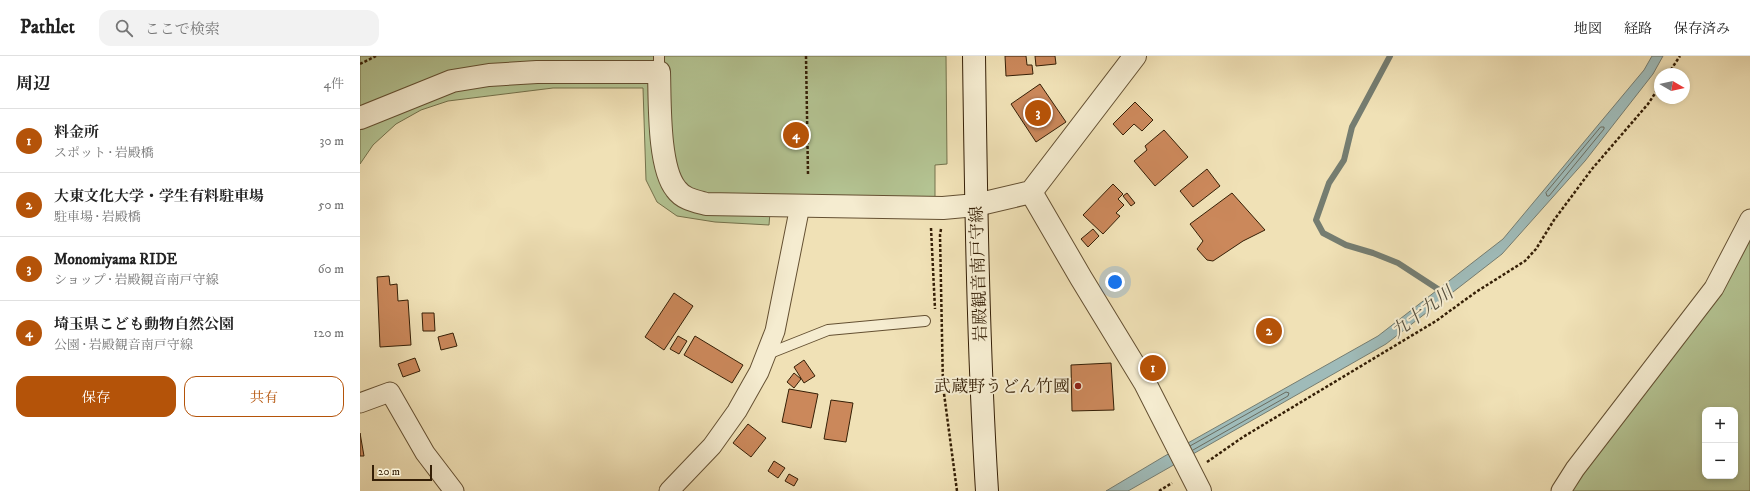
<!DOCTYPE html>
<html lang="ja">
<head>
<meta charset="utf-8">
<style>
  body { margin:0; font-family:"IM FELL DW Pica","Noto Serif JP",serif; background:#f2f2f2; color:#222 }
  .controls { position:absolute; right:12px; bottom:12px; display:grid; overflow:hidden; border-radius:8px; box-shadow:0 2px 6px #0003 }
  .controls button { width:36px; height:36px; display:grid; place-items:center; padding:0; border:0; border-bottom:1px solid #e0e0e0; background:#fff; color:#222; font:20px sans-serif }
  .compass { position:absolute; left:1294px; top:12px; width:36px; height:36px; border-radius:50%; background:#fff; box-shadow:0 2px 6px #0003; rotate:99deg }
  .scale { position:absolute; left:12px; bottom:10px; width:60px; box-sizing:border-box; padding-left:4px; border:2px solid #351f06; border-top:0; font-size:11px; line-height:14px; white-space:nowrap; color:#351f06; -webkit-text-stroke:3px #f5ecd0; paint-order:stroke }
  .you { position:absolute; left:755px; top:226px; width:14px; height:14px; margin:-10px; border:3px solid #fff; border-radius:50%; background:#1a73e8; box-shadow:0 0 0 6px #1a73e833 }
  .badge { display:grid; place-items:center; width:26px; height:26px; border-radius:50%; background:#b45309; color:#fff; font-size:13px; font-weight:700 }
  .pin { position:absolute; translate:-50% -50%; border:2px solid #fff; box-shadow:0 1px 4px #0006 }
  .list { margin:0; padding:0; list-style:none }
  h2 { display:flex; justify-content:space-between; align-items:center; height:52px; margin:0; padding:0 16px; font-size:17px }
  h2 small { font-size:13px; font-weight:400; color:#767676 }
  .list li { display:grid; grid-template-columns:26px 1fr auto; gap:12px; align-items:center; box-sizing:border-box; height:64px; padding:0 16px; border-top:1px solid #e0e0e0 }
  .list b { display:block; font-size:15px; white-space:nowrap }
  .list p { margin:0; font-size:13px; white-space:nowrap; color:#767676 }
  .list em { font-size:13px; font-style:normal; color:#767676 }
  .actions { display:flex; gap:8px; padding:12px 16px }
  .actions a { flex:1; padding:9px 0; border:1px solid #b45309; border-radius:12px; text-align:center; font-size:14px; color:#b45309 }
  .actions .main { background:#b45309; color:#fff }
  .icon { flex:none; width:22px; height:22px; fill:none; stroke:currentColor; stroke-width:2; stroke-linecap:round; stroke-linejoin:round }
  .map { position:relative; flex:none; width:1390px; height:435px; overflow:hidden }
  header { display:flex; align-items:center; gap:24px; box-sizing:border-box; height:56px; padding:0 20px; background:#fff; border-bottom:1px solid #e0e0e0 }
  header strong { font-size:19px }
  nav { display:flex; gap:22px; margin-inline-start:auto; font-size:14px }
  .search { width:280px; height:36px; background:#f2f2f2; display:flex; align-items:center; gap:10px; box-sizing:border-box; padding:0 14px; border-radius:12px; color:#767676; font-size:15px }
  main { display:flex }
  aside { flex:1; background:#fff }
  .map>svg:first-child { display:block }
  .green { fill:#b4c493; stroke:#74724c; fill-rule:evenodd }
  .water { fill:#9fbbb9; stroke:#757d71 }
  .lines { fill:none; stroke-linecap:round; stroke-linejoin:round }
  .shore { stroke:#6a6d60; stroke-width:1 }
  .stream { stroke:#757d71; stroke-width:6 }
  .building { fill:#cb885b; stroke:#351f06 }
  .service-casing { stroke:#645032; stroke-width:12 }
  .minor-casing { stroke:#645032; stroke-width:21 }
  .tertiary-casing { stroke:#645032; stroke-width:24 }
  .secondary-casing { stroke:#351f06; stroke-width:24 }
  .path { stroke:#351f06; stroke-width:2.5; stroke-dasharray:3 2; stroke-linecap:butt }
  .service { stroke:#f5ecd0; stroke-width:10 }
  .minor { stroke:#f5ecd0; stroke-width:19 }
  .tertiary { stroke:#f5ecd0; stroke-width:22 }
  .secondary { stroke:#f5ecd0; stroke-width:22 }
  .poi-dot { fill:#8f2418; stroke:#f5ecd0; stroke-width:1.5 }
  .labels { text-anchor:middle; stroke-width:4; stroke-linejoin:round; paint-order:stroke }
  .street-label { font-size:17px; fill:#351f06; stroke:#f5ecd0 }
  .poi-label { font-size:17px; fill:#351f06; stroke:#f5ecd0; text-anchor:end }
  .water-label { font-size:18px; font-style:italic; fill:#554e3c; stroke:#f5ecd0 }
</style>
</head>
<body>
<header>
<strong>Pathlet</strong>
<div class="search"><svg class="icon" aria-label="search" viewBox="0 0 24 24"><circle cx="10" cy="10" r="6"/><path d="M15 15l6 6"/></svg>ここで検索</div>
<nav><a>地図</a><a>経路</a><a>保存済み</a></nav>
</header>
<main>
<aside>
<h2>周辺<small>4件</small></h2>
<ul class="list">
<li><span class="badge">1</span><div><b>料金所</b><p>スポット · 岩殿橋</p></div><em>30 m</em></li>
<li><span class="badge">2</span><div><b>大東文化大学・学生有料駐車場</b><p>駐車場 · 岩殿橋</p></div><em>50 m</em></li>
<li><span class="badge">3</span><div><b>Monomiyama RIDE</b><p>ショップ · 岩殿観音南戸守線</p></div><em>60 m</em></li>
<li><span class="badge">4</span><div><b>埼玉県こども動物自然公園</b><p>公園 · 岩殿観音南戸守線</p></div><em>120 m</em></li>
</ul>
<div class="actions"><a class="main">保存</a><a>共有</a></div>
</aside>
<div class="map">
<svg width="1390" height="435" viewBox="0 0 1390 435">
  <rect width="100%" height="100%" fill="#f0e1b6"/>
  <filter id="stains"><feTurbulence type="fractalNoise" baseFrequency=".005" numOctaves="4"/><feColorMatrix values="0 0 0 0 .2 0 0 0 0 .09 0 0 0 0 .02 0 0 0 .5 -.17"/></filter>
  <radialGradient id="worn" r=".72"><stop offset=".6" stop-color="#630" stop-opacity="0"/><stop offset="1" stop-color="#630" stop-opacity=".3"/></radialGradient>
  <g class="green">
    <polygon points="0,0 586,0 587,108 575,109 575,143 411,144 409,169 355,166 317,160 297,146 286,124 283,32 193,32 88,45 61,54 36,68 13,89 0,108"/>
    <path d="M1390,181V435H1210ZM1345,354H1375V420H1345Z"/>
  </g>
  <polygon class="water" points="1292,0 1303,0 1293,18 1225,105 1142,198 1026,288 768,435 746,435 803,401 1018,280 1143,183 1284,14"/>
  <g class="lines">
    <g class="shore">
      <polygon points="1241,71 1244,71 1244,73 1189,140 1187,140 1186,137"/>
      <polyline points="830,390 926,336 929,337 928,340 833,394"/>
    </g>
    <polyline class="stream" points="1030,0 992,71 984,104 969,127 956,164 963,177 986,189 1013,197 1038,207 1084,237"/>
  </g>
  <g class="building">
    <polygon points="645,0 666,0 667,9 672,9 673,18 646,20"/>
    <polygon points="675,0 695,0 696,8 676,10"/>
    <polygon points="680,28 706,66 676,86 651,48"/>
    <polygon points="775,46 793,64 782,75 774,68 763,79 753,68"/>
    <polygon points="804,74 828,101 795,130 774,105 787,94 785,90"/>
    <polygon points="847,113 860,130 833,151 820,135"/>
    <polygon points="753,128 763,138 758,143 764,149 756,157 760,160 743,178 723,159"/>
    <polygon points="767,137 775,147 771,150 763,140"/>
    <polygon points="872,137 905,174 883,185 853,205 847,204 837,193 843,185 830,168"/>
    <polygon points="733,173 739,180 728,191 721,183"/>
    <polygon points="29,220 30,229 37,228 38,245 48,244 51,289 20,291 17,221"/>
    <polygon points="314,237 333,250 304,294 285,281"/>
    <polygon points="62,257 74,257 75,275 63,275"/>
    <polygon points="93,277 97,290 81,294 78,281"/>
    <polygon points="318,280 327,285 319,298 310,293"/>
    <polygon points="335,280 383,309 372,327 324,299"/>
    <polygon points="55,302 60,315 43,321 38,308"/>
    <polygon points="444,304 455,320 444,327 434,311"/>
    <polygon points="751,307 754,354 712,355 711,309"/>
    <polygon points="795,307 798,312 792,317 789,313"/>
    <polygon points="434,317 441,323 434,332 427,326"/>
    <polygon points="429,333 458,338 451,372 422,366"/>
    <polygon points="471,344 493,347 486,386 464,383"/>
    <polygon points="388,368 406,382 391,401 373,387"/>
    <polygon points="0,377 4,400 0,400"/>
    <polygon points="414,405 425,412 418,422 408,415"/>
    <polygon points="429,418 438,423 434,430 425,425"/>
  </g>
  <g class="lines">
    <defs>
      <g id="service">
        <polyline points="299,0 299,16"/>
        <polyline points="405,299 468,274 565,265"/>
      </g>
      <g id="minor">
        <polyline points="0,347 30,336 65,397 94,435"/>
        <polyline points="309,435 352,390 377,355 399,316 415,275 440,150"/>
        <polyline points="1201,435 1215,413 1354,232 1390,163"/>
      </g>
      <g id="tertiary">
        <path d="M0,62L92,25L129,19L177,16H299C300,45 298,111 316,133C323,143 335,145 346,148L583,152L616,149L671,136L775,0"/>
        <polyline points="671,136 721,222 785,327 840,435"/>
      </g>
      <path id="secondary" d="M614,0C616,145 618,290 627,435"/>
    </defs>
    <use href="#service" class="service-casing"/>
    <use href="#minor" class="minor-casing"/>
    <use href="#tertiary" class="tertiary-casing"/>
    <use href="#secondary" class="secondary-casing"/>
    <g class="path">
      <polyline points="446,0 448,118"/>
      <polyline points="0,8 16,0"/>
      <polyline points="1308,18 1320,0"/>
      <polyline points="571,172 575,253"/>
      <polyline points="581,173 580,179 583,330 597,435"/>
      <polyline points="847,406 883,381 1076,265 1116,236 1165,205 1176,193 1194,164 1232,113 1288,48 1300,30"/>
      <polyline points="799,435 812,427"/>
    </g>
    <use href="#service" class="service"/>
    <use href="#minor" class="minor"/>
    <use href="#tertiary" class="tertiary"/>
    <use href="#secondary" class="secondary"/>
  </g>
  <circle class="poi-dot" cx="718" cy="330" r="4"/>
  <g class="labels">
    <g class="street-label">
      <text transform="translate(618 218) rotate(-92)" y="6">岩殿観音南戸守線</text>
    </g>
    <g class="poi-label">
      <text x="710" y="336">武蔵野うどん竹國</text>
    </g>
    <g class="water-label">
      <text transform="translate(1062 256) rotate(-37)" y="6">九十九川</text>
    </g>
  </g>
  <rect width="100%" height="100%" filter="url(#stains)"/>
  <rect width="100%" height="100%" fill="url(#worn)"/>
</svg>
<div class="controls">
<button>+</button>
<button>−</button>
</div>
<svg class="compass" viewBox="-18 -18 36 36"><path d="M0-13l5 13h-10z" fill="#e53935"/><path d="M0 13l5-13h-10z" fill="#767676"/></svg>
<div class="scale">20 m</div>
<div class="you"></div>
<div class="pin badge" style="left:793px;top:312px">1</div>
<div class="pin badge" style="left:909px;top:275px">2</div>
<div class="pin badge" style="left:678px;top:57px">3</div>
<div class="pin badge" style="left:436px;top:79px">4</div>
</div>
</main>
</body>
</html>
